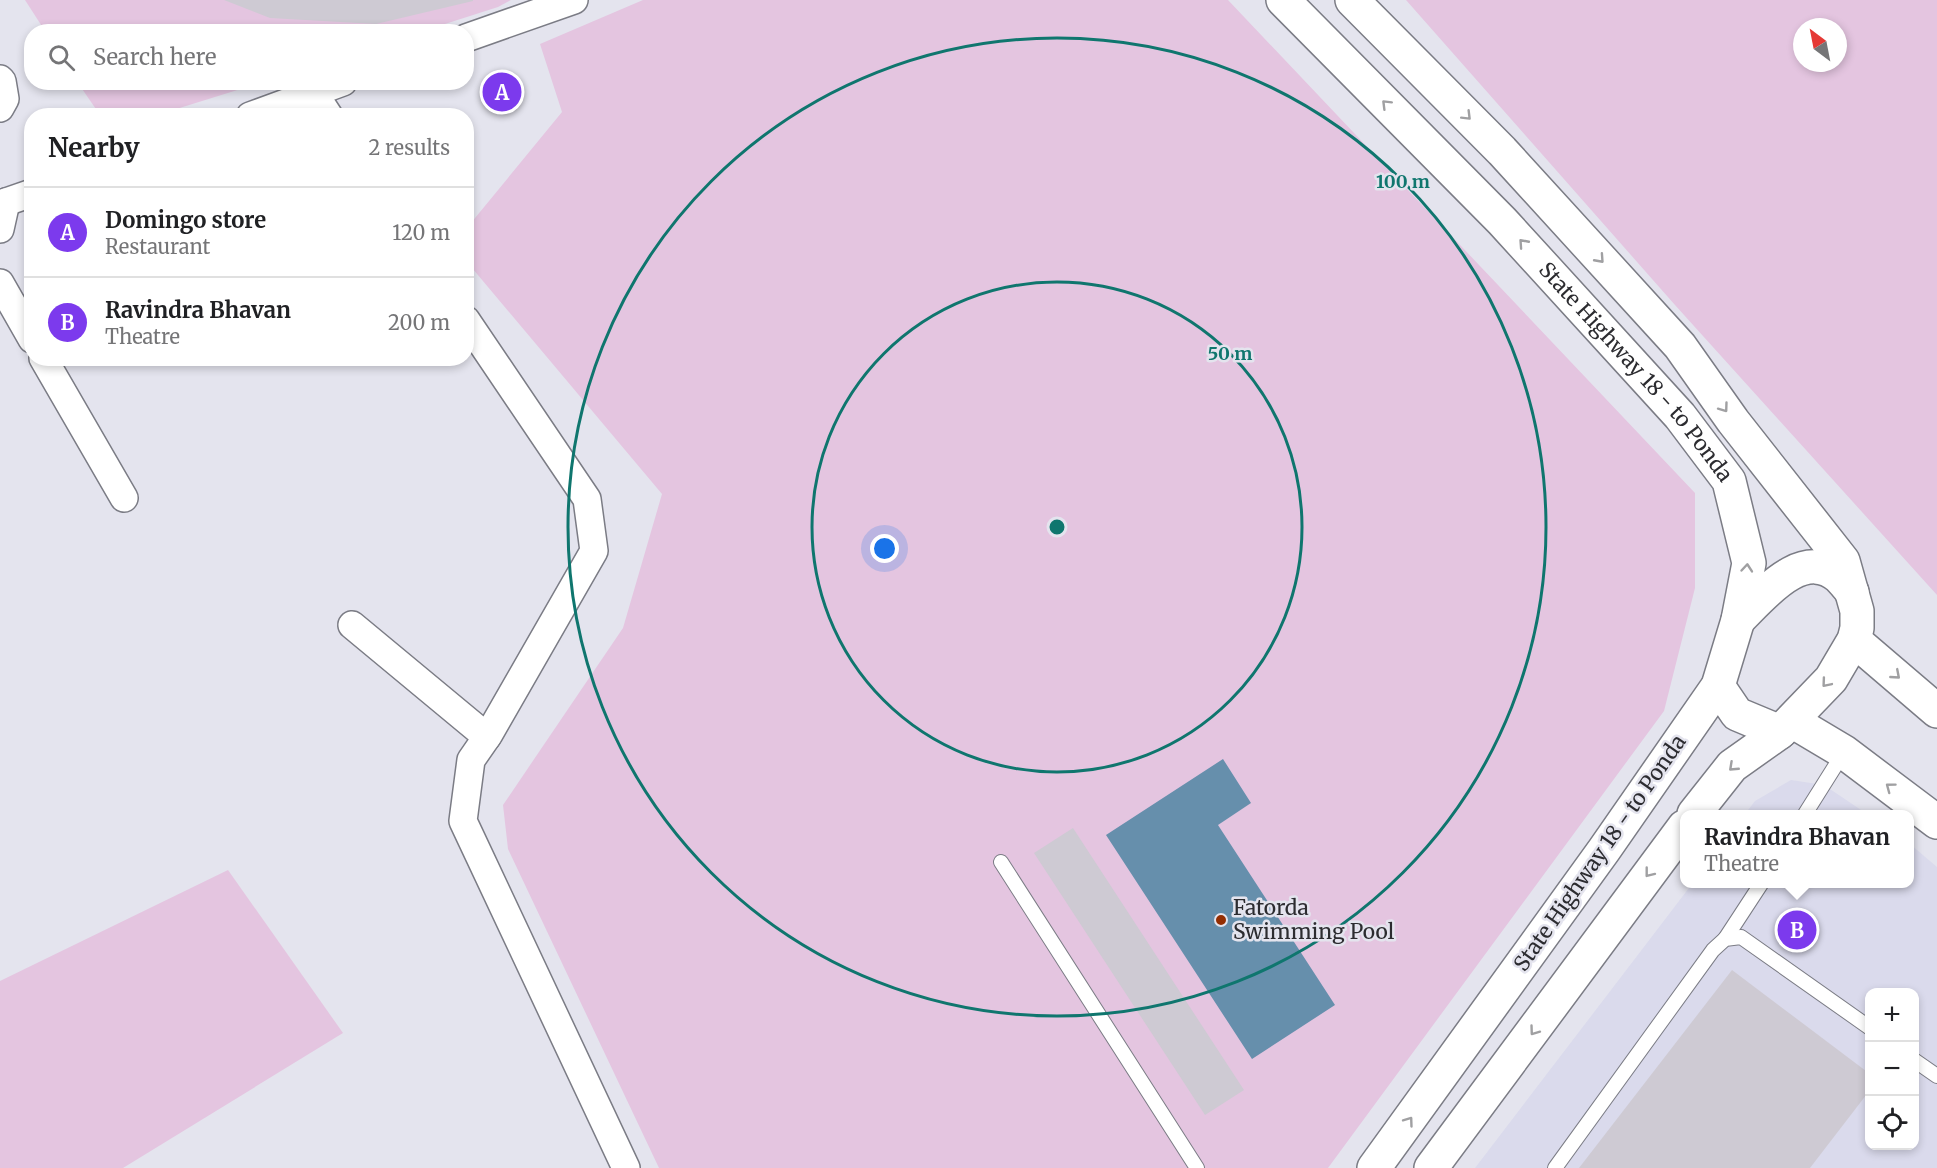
<!DOCTYPE html>
<html lang="en">
<head>
<meta charset="utf-8">
<style>
  body { margin:0; font-family:Merriweather,serif; background:#f2f2f2; color:#202124 }
  .controls { position:absolute; right:18px; bottom:18px; display:grid; overflow:hidden; border-radius:12px; box-shadow:0 3px 9px #0003 }
  .controls button { width:54px; height:54px; display:grid; place-items:center; padding:0; border:0; border-bottom:2px solid #e0e0e0; background:#fff; color:#202124; font:30px sans-serif }
  .compass { position:absolute; left:1793px; top:18px; width:54px; height:54px; border-radius:50%; background:#fff; box-shadow:0 3px 9px #0003; rotate:328deg }
  .you { position:absolute; left:885px; top:549px; width:21px; height:21px; margin:-15px; border:4px solid #fff; border-radius:50%; background:#1a73e8; box-shadow:0 0 0 9px #1a73e833 }
  .badge { display:grid; place-items:center; width:39px; height:39px; border-radius:50%; background:#7c3aed; color:#fff; font-size:20px; font-weight:700 }
  .pin { position:absolute; translate:-50% -50%; border:3px solid #fff; box-shadow:0 2px 6px #0006 }
  .popup { position:absolute; left:1680px; top:810px; width:234px; height:78px; box-sizing:border-box; display:grid; place-content:center; border-radius:12px; background:#fff; filter:drop-shadow(0 2px 4px #0005); font-size:20px; white-space:nowrap; color:#757577 }
  .popup b { font-size:22px; color:#202124 }
  .popup::after { content:''; position:absolute; left:50%; top:100%; margin-left:-12px; border:12px solid transparent; border-top-color:#fff }
  .list { margin:0; padding:0; list-style:none }
  h2 { display:flex; justify-content:space-between; align-items:center; height:78px; margin:0; padding:0 24px; font-size:26px }
  h2 small { font-size:20px; font-weight:400; color:#757577 }
  .list li { display:grid; grid-template-columns:39px 1fr auto; gap:18px; align-items:center; box-sizing:border-box; height:90px; padding:0 24px; border-top:2px solid #e0e0e0 }
  .list b { display:block; font-size:22px; white-space:nowrap }
  .list p { margin:0; font-size:20px; white-space:nowrap; color:#757577 }
  .list em { font-size:20px; font-style:normal; color:#757577 }
  .icon { flex:none; width:33px; height:33px; fill:none; stroke:currentColor; stroke-width:2; stroke-linecap:round; stroke-linejoin:round }
  .map { position:relative; flex:none; width:1937px; height:1168px; overflow:hidden }
  .search { position:absolute; background:#fff; box-shadow:0 3px 9px #0003; left:24px; top:24px; width:450px; height:66px; display:flex; align-items:center; gap:15px; box-sizing:border-box; padding:0 21px; border-radius:24px; color:#757577; font-size:22px }
  .panel { position:absolute; background:#fff; box-shadow:0 3px 9px #0003; left:24px; top:108px; width:450px; height:258px; border-radius:24px }
  .map>svg:first-child { display:block }
  .built { fill:#dadaec; fill-rule:evenodd }
  .green { fill:#e4c5e0; fill-rule:evenodd }
  .water { fill:#668fac }
  .building { fill:#cecad3 }
  .lines { fill:none; stroke-linecap:round; stroke-linejoin:round }
  .lane-casing { stroke:#7b7c85; stroke-width:16 }
  .street-casing { stroke:#7b7c85; stroke-width:30 }
  .secondary-casing { stroke:#7b7c85; stroke-width:36 }
  .lane { stroke:#fff; stroke-width:14 }
  .street { stroke:#fff; stroke-width:27 }
  .secondary { stroke:#fff; stroke-width:33 }
  .oneway { stroke:#a0a0a2 }
  .ring { fill:none; stroke:#0f766e; stroke-width:3 }
  .poi-dot { fill:#942e02; stroke:#e4e4ee; stroke-width:2 }
  .labels { text-anchor:middle; stroke-width:5; stroke-linejoin:round; paint-order:stroke }
  .street-label { font-size:21px; fill:#2c2c30; stroke:#e4e4ee }
  .poi-label { font-size:21px; fill:#2c2c30; stroke:#e4e4ee; text-anchor:start }
  .centre { fill:#0f766e; stroke:#e4e4ee; stroke-width:3 }
  .ring-label { font-size:18px; text-anchor:middle; font-weight:bold; fill:#0f766e; stroke:#e4e4ee; stroke-width:5; stroke-linejoin:round; paint-order:stroke }
</style>
</head>
<body>
<div class="map">
<svg width="1937" height="1168" viewBox="0 0 1937 1168">
  <rect width="100%" height="100%" fill="#e4e4ee"/>
  <g class="built">
    <polygon points="1791,780 1824,785 1867,814 1745,814 1755,801"/>
    <path d="M1910,844L1937,867V1168H1475L1692,884H1910ZM1870,992H1914V1146H1870Z"/>
  </g>
  <g class="green">
    <polygon points="25,0 511,0 498,7 420,32 45,31"/>
    <polygon points="643,0 1228,0 1695,493 1695,588 1664,711 1328,1168 659,1168 508,849 503,805 623,628 662,494 467,262 466,229 562,112 540,44"/>
    <path d="M1406,0H1937V595L1675,305ZM1802,27H1838V63H1802Z"/>
    <polygon points="78,83 260,83 157,115 100,115"/>
    <polygon points="228,870 343,1033 123,1168 0,1168 0,981"/>
  </g>
  <polygon class="water" points="1223,759 1251,803 1218,825 1335,1005 1252,1059 1106,835"/>
  <g class="building">
    <polygon points="224,0 473,0 473,1 376,24 270,18"/>
    <polygon points="1073,828 1244,1090 1205,1115 1034,853"/>
    <polygon points="1732,970 1870,1074 1870,1090 1810,1168 1579,1168"/>
  </g>
  <g class="lines">
    <defs>
      <g id="lane">
        <polyline points="1805,814 1844,752"/>
        <polyline points="1001,862 1197,1168"/>
        <polyline points="1725,939 1761,884"/>
        <polyline points="1914,1060 1937,1076"/>
        <polyline points="1555,1168 1713,950 1725,939 1741,937 1870,1028"/>
      </g>
      <g id="street">
        <polyline points="466,38 574,0"/>
        <polyline points="0,79 2,81 5,99 0,108"/>
        <polyline points="314,93 329,116"/>
        <polyline points="250,116 343,82"/>
        <polyline points="0,204 32,193"/>
        <polyline points="0,229 6,202"/>
        <polyline points="0,283 32,339"/>
        <polyline points="466,320 587,499 594,551 489,734 471,760 463,821 626,1168"/>
        <polyline points="43,358 124,498"/>
        <polyline points="352,625 487,737"/>
      </g>
      <g id="secondary">
        <path id="s1" d="M1283,0L1502,221L1680,416L1729,481L1749,563L1738,620L1718,686L1604,850L1374,1168"/>
        <polyline points="1352,0 1502,151 1680,346 1733,421 1843,561 1857,611 1857,628 1854,640 1831,679 1780,732 1737,714 1718,686"/>
        <path d="M1738,620C1762,597 1802,545 1839,577C1844,582 1848,587 1852,592"/>
        <polyline points="1854,640 1937,711"/>
        <polyline points="1792,721 1844,752 1937,822"/>
        <polyline points="1694,814 1732,766 1780,732"/>
        <polyline points="1431,1168 1684,827"/>
      </g>
    </defs>
    <use href="#lane" class="lane-casing"/>
    <use href="#street" class="street-casing"/>
    <use href="#secondary" class="secondary-casing"/>
    <use href="#lane" class="lane"/>
    <use href="#street" class="street"/>
    <use href="#secondary" class="secondary"/>
  </g>
  <defs><path id="oneway-chevron" d="M-2-3.5L2.5 0L-2 3.5" fill="none" stroke-width="1.6" stroke-linecap="round" stroke-linejoin="round" transform="scale(1.5)"/></defs>
  <g class="oneway">
    <use href="#oneway-chevron" transform="translate(1386 104) rotate(-135)"/>
    <use href="#oneway-chevron" transform="translate(1467 116) rotate(45)"/>
    <use href="#oneway-chevron" transform="translate(1523 243) rotate(-132)"/>
    <use href="#oneway-chevron" transform="translate(1600 259) rotate(48)"/>
    <use href="#oneway-chevron" transform="translate(1724 408) rotate(54)"/>
    <use href="#oneway-chevron" transform="translate(1747 568) rotate(-85)"/>
    <use href="#oneway-chevron" transform="translate(1896 675) rotate(41)"/>
    <use href="#oneway-chevron" transform="translate(1826 683) rotate(130)"/>
    <use href="#oneway-chevron" transform="translate(1733 767) rotate(137)"/>
    <use href="#oneway-chevron" transform="translate(1890 787) rotate(-143)"/>
    <use href="#oneway-chevron" transform="translate(1649 873) rotate(128)"/>
    <use href="#oneway-chevron" transform="translate(1534 1031) rotate(126)"/>
    <use href="#oneway-chevron" transform="translate(1409 1121) rotate(-54)"/>
  </g>
  <g class="ring">
    <circle cx="1057" cy="527" r="245"/>
    <circle cx="1057" cy="527" r="489"/>
  </g>
  <circle class="poi-dot" cx="1221" cy="920" r="6"/>
  <g class="labels">
    <g class="street-label">
      <text dy="7" stroke="none"><textPath href="#s1" startOffset="513">State Highway 18 - to Ponda</textPath></text>
      <text transform="translate(1600 853) rotate(-55)" y="7">State Highway 18 - to Ponda</text>
    </g>
    <g class="poi-label">
      <text x="1233" y="915">Fatorda<tspan x="1233" dy="24">Swimming Pool</tspan></text>
    </g>
  </g>
  <circle cx="1057" cy="527" r="9" class="centre"/>
  <g class="ring-label">
    <text x="1403" y="188">100 m</text>
    <text x="1230" y="360">50 m</text>
  </g>
</svg>
<div class="controls">
<button>+</button>
<button>−</button>
<button><svg class="icon" aria-label="locate" viewBox="0 0 24 24"><circle cx="12" cy="12" r="6"/><path d="M12 2v4M12 18v4M2 12h4M18 12h4"/></svg></button>
</div>
<svg class="compass" viewBox="-18 -18 36 36"><path d="M0-13l5 13h-10z" fill="#e53935"/><path d="M0 13l5-13h-10z" fill="#757577"/></svg>
<div class="you"></div>
<div class="pin badge" style="left:502px;top:92px">A</div>
<div class="pin badge" style="left:1797px;top:930px">B</div>
<div class="popup"><b>Ravindra Bhavan</b>Theatre</div>
<div class="search"><svg class="icon" aria-label="search" viewBox="0 0 24 24"><circle cx="10" cy="10" r="6"/><path d="M15 15l6 6"/></svg>Search here</div>
<section class="panel">
<h2>Nearby<small>2 results</small></h2>
<ul class="list">
<li><span class="badge">A</span><div><b>Domingo store</b><p>Restaurant</p></div><em>120 m</em></li>
<li><span class="badge">B</span><div><b>Ravindra Bhavan</b><p>Theatre</p></div><em>200 m</em></li>
</ul>
</section>
</div>
</body>
</html>
